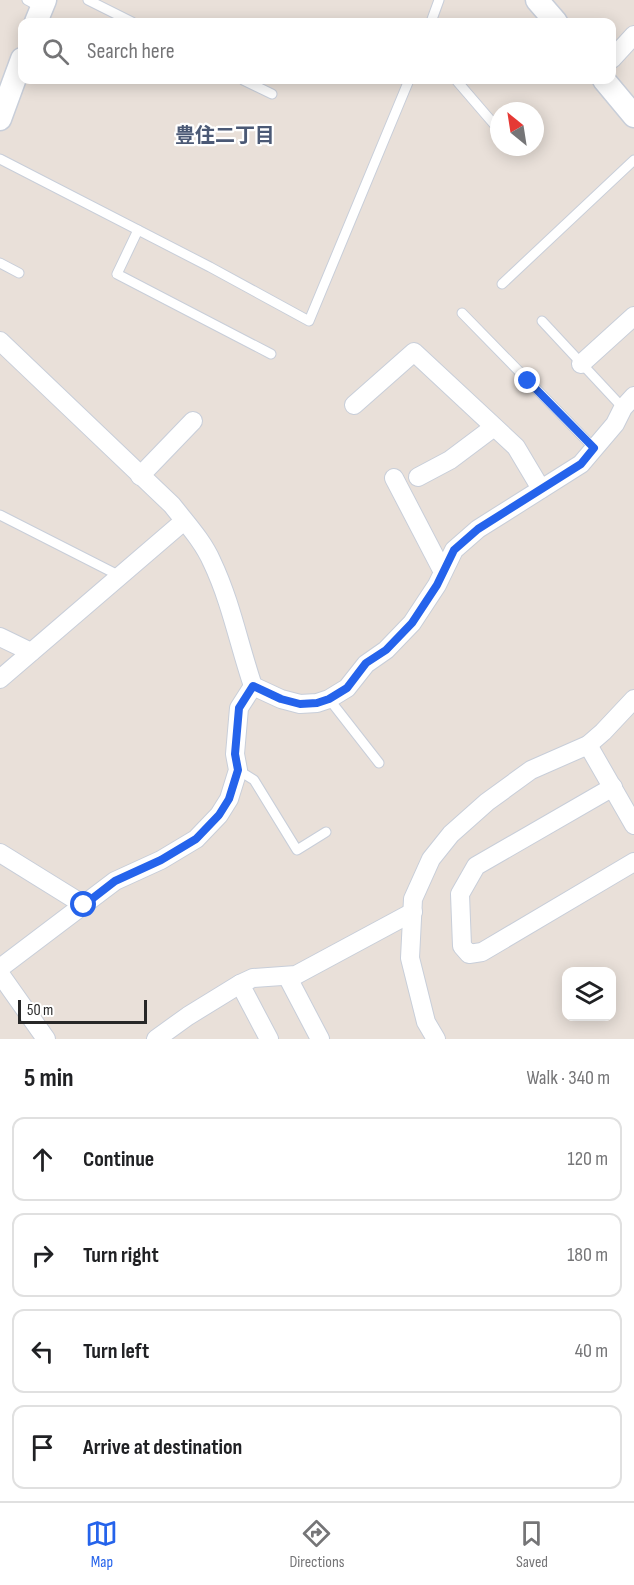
<!DOCTYPE html>
<html lang="en">
<head>
<meta charset="utf-8">
<style>
  body { margin:0; font-family:"Sofia Sans Condensed","Noto Sans JP",sans-serif; background:#f6f6f6; color:#202124 }
  .controls { position:absolute; right:18px; bottom:18px; display:grid; overflow:hidden; border-radius:12px; box-shadow:0 3px 15px #0003 }
  .controls button { width:54px; height:54px; display:grid; place-items:center; padding:0; border:0; border-bottom:2px solid #e0e0e0; background:#fff; color:#202124; font:30px sans-serif }
  .compass { position:absolute; left:490px; top:102px; width:54px; height:54px; border-radius:50%; background:#fff; box-shadow:0 3px 15px #0003; rotate:330deg }
  .scale { position:absolute; left:18px; bottom:15px; width:129px; box-sizing:border-box; padding-left:6px; border:3px solid #272727; border-top:0; font-size:16px; line-height:21px; white-space:nowrap; color:#272727; -webkit-text-stroke:4px #fff; paint-order:stroke }
  .stop { position:absolute; width:18px; height:18px; margin:-14px; border:4px solid #2563eb; border-radius:50%; background:#fff }
  .stop.end { background:#2563eb; border-color:#fff; box-shadow:0 2px 6px #0008 }
  .list { margin:0; padding:0; list-style:none }
  h2 { display:flex; justify-content:space-between; align-items:center; height:78px; margin:0; padding:0 24px; font-size:26px }
  h2 small { font-size:20px; font-weight:400; color:#757577 }
  .list li { display:grid; grid-template-columns:39px 1fr auto; gap:18px; align-items:center; box-sizing:border-box; height:84px; margin:0 12px 12px; padding:0 12px; border:2px solid #e0e0e0; border-radius:12px }
  .list b { display:block; font-size:22px; white-space:nowrap }
  .list em { font-size:20px; font-style:normal; color:#757577 }
  .icon { flex:none; width:33px; height:33px; fill:none; stroke:currentColor; stroke-width:2; stroke-linecap:round; stroke-linejoin:round }
  .map { position:relative; flex:none; width:634px; height:1039px; overflow:hidden }
  .search { position:absolute; background:#fff; box-shadow:0 3px 15px #0003; left:18px; right:18px; top:18px; height:66px; display:flex; align-items:center; gap:15px; box-sizing:border-box; padding:0 21px; border-radius:12px; color:#757577; font-size:22px }
  .sheet { height:462px; background:#fff }
  nav { display:flex; justify-content:space-around; align-items:center; box-sizing:border-box; height:84px; border-top:2px solid #e0e0e0; background:#fff; font-size:16px; color:#757577 }
  nav a { display:grid; justify-items:center; gap:3px }
  nav .on { color:#2563eb }
  .map>svg:first-child { display:block }
  .lines { fill:none; stroke-linecap:round; stroke-linejoin:round }
  .service-casing { stroke:#c8ced9; stroke-width:11 }
  .minor-casing { stroke:#c8ced9; stroke-width:20 }
  .tertiary-casing { stroke:#c8ced9; stroke-width:25 }
  .service { stroke:#fff; stroke-width:9 }
  .minor { stroke:#fff; stroke-width:18 }
  .tertiary { stroke:#fff; stroke-width:22 }
  .route { stroke:#2563eb; stroke-width:8 }
  .labels { text-anchor:middle; stroke-width:4.5; stroke-linejoin:round; paint-order:stroke }
  .neighbourhood-label { font-size:20px; font-weight:bold; fill:#4b5975; stroke:#fff }
</style>
</head>
<body>
<div class="map">
<svg width="634" height="1039" viewBox="0 0 634 1039">
  <rect width="100%" height="100%" fill="#e9e0d9"/>
  <g class="lines">
    <defs>
      <g id="service">
        <polyline points="27,0 42,8"/>
        <polyline points="88,0 132,22"/>
        <polyline points="431,22 439,0"/>
        <polyline points="243,80 272,94"/>
        <polyline points="456,80 499,130"/>
        <polyline points="0,159 210,267 309,321 409,80"/>
        <polyline points="138,230 117,274 271,354"/>
        <polyline points="0,263 19,273"/>
        <polyline points="502,284 634,160"/>
        <polyline points="462,313 594,448"/>
        <polyline points="542,321 623,408"/>
        <polyline points="0,515 120,576"/>
        <polyline points="329,699 379,763"/>
        <polyline points="238,770 254,780 297,850 326,832"/>
      </g>
      <g id="minor">
        <polyline points="612,59 634,35"/>
        <path d="M0,341L172,505C186,523 203,541 212,562C231,602 239,645 253,686L281,699L300,704L317,703L329,699L347,688L366,664L386,650L412,623L437,585L454,550L478,529L581,464L615,424L623,408L634,396"/>
        <polyline points="581,364 634,316"/>
        <polyline points="354,405 414,352 516,447 541,489"/>
        <polyline points="140,476 193,421"/>
        <polyline points="418,477 450,460 494,427"/>
        <polyline points="394,478 443,572"/>
        <polyline points="0,637 31,652"/>
        <polyline points="0,679 184,521"/>
        <polyline points="588,745 634,825"/>
        <polyline points="613,787 476,866 460,894 462,946 469,954 482,952 634,862"/>
        <polyline points="0,853 84,905"/>
        <polyline points="0,968 115,881 161,860 196,839 219,815 229,799 238,770 235,754 239,708 253,686"/>
        <polyline points="0,974 46,1039"/>
        <polyline points="287,976 320,1039"/>
        <polyline points="240,984 269,1039"/>
        <polyline points="156,1039 188,1016 240,984 253,978 296,975 413,912"/>
        <polyline points="436,1039 426,1022 410,958 413,899 431,859 451,834 487,802 531,770 588,745 603,732 634,699"/>
      </g>
      <g id="tertiary">
        <polyline points="537,0 556,22"/>
        <polyline points="36,22 45,0"/>
        <polyline points="604,80 634,116"/>
        <polyline points="0,119 22,59"/>
      </g>
    </defs>
    <use href="#service" class="service-casing"/>
    <use href="#minor" class="minor-casing"/>
    <use href="#tertiary" class="tertiary-casing"/>
    <use href="#service" class="service"/>
    <use href="#minor" class="minor"/>
    <use href="#tertiary" class="tertiary"/>
  </g>
  <g class="lines">
    <polyline class="route" points="84,905 115,881 161,860 196,839 219,815 229,799 238,770 235,754 239,708 253,686 281,699 300,704 317,703 329,699 347,688 366,663 386,650 412,623 437,585 454,550 478,529 581,464 594,448 528,381"/>
  </g>
  <g class="labels">
    <g class="neighbourhood-label">
      <text x="225" y="142">豊住二丁目</text>
    </g>
  </g>
</svg>
<div class="controls">
<button><svg class="icon" aria-label="layers" viewBox="0 0 24 24"><path d="M12 4l9 5-9 5-9-5zM3 14l9 5 9-5"/></svg></button>
</div>
<svg class="compass" viewBox="-18 -18 36 36"><path d="M0-13l5 13h-10z" fill="#e53935"/><path d="M0 13l5-13h-10z" fill="#757577"/></svg>
<div class="scale">50 m</div>
<div class="stop" style="left:84px;top:905px"></div>
<div class="stop end" style="left:528px;top:381px"></div>
<div class="search"><svg class="icon" aria-label="search" viewBox="0 0 24 24"><circle cx="10" cy="10" r="6"/><path d="M15 15l6 6"/></svg>Search here</div>
</div>
<section class="sheet">
<h2>5 min<small>Walk · 340 m</small></h2>
<ul class="list">
<li><svg class="icon" aria-label="ahead" viewBox="0 0 24 24"><path d="M12 20V5M6 11l6-6 6 6"/></svg><div><b>Continue</b></div><em>120 m</em></li>
<li><svg class="icon" aria-label="right" viewBox="0 0 24 24"><path d="M7 20v-9h11M14 6l5 5-5 5"/></svg><div><b>Turn right</b></div><em>180 m</em></li>
<li><svg class="icon" aria-label="left" viewBox="0 0 24 24"><path d="M17 20v-9H6M10 6l-5 5 5 5"/></svg><div><b>Turn left</b></div><em>40 m</em></li>
<li><svg class="icon" aria-label="arrive" viewBox="0 0 24 24"><path d="M6 21V4h12l-3 4 3 4H6"/></svg><div><b>Arrive at destination</b></div></li>
</ul>
</section>
<nav>
<a class="on"><svg class="icon" aria-label="map" viewBox="0 0 24 24"><path d="M3 6l6-2 6 2 6-2v14l-6 2-6-2-6 2zM9 4v14M15 6v14"/></svg>Map</a>
<a><svg class="icon" aria-label="directions" viewBox="0 0 24 24"><path d="M12 3l9 9-9 9-9-9zM9 14v-3h6M13 9l2 2-2 2"/></svg>Directions</a>
<a><svg class="icon" aria-label="saved" viewBox="0 0 24 24"><path d="M7 4h10v16l-5-4-5 4z"/></svg>Saved</a>
</nav>
</body>
</html>
